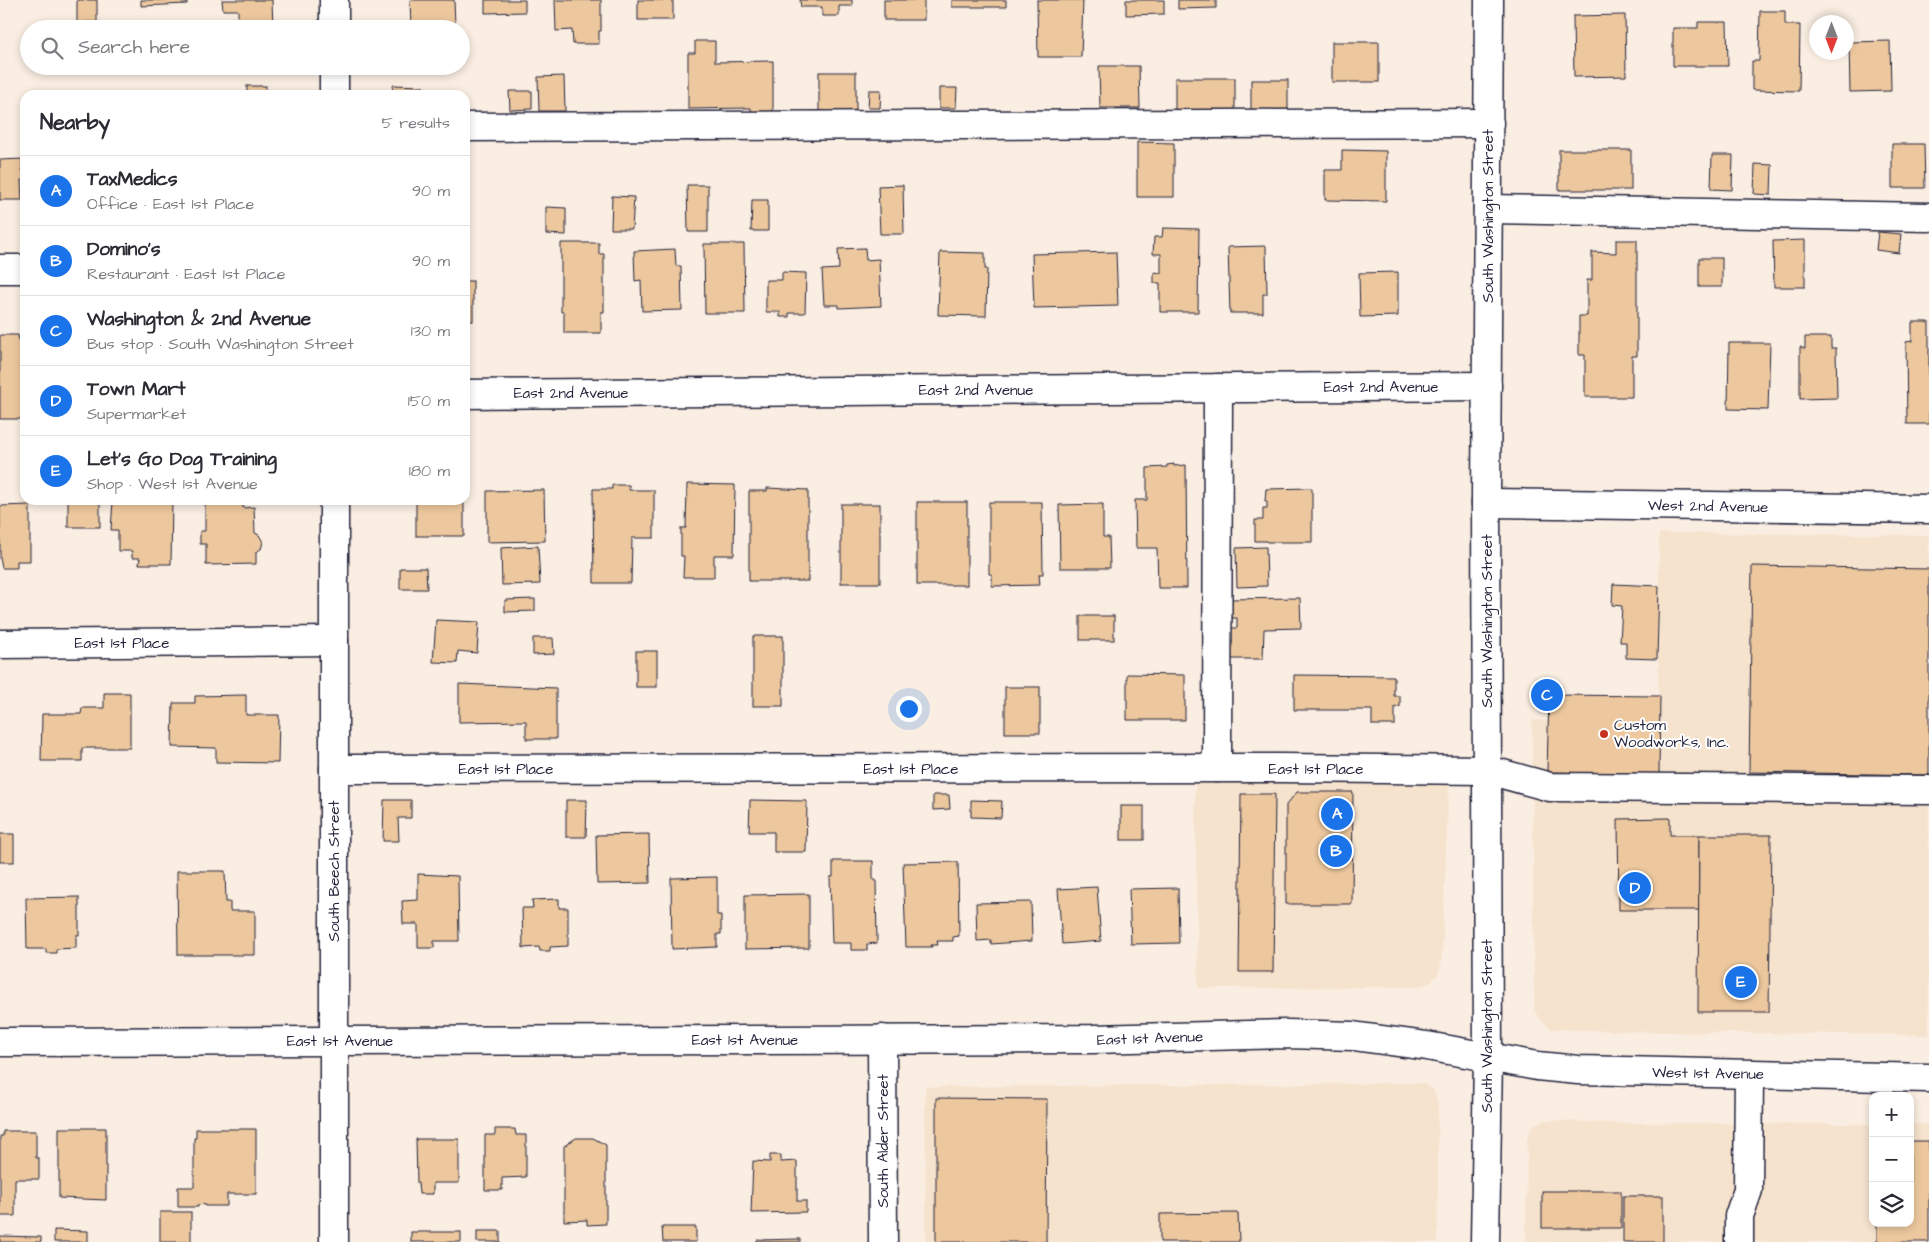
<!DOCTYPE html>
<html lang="en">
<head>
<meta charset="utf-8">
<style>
  body { margin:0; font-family:"Architects Daughter",sans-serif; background:#f2f2f3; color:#2b2b33 }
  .controls { position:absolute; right:15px; bottom:15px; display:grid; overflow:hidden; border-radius:10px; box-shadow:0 2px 8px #0003 }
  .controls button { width:45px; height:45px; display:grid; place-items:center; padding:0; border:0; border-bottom:1px solid #e1e1e2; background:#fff; color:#2b2b33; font:25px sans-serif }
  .compass { position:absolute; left:1809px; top:15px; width:45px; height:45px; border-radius:50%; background:#fff; box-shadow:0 2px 8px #0003; rotate:180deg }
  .you { position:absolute; left:908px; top:708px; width:18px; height:18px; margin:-12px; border:4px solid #fff; border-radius:50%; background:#1a73e8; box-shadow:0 0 0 8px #1a73e833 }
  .badge { display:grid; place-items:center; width:32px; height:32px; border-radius:50%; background:#1a73e8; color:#fff; font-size:16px; font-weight:700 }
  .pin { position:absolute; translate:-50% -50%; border:2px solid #fff; box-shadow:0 1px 5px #0006 }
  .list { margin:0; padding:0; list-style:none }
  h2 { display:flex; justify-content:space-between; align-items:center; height:65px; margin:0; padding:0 20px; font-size:21px }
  h2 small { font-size:16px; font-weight:400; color:#7c7c81 }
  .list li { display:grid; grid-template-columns:32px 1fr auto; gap:15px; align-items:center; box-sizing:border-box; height:70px; padding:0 20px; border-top:1px solid #e1e1e2 }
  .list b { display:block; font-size:19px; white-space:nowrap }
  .list p { margin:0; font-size:16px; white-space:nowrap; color:#7c7c81 }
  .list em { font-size:16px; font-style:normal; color:#7c7c81 }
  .icon { flex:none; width:28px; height:28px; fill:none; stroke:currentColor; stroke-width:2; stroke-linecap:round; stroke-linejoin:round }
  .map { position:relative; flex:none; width:1929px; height:1242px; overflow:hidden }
  .search { position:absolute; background:#fff; box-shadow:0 2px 8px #0003; left:20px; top:20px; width:450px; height:55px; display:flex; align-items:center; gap:12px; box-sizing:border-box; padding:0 18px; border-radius:28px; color:#7c7c81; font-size:19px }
  .panel { position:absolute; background:#fff; box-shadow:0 2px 8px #0003; left:20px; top:90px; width:450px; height:415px; border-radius:15px }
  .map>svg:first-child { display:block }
  .built { fill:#f6e3ce }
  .building { fill:#edc89e; stroke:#22223b }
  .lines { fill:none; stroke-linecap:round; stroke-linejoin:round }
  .minor-casing { stroke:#22223b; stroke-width:31 }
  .major-casing { stroke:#22223b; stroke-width:31 }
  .minor { stroke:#fff; stroke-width:28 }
  .major { stroke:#fff; stroke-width:28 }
  .poi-dot { fill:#c8321e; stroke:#fff; stroke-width:2 }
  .labels { text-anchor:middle; stroke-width:4; stroke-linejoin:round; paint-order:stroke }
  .street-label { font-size:15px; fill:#22223b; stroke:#fff }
  .poi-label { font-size:15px; fill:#22223b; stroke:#fff; text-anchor:start }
</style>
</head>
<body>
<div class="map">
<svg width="1929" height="1242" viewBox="0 0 1929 1242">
  <rect width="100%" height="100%" fill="#faeee2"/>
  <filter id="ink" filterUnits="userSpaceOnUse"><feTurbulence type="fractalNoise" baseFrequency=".02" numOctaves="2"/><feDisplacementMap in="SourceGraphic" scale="10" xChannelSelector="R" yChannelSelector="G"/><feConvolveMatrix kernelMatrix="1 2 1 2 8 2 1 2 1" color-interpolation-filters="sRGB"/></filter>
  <g filter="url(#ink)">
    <g class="built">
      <polygon points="1659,533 1929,535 1929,1035 1657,1032 1551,1029 1541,1020 1534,1010 1532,720 1658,722"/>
      <polygon points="1449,781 1442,959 1439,973 1430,983 1417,987 1198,988 1195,782"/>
      <polygon points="1422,1083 1433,1089 1438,1102 1438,1242 926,1242 925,1087"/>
      <polygon points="1544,1120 1615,1123 1873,1124 1873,1223 1910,1223 1910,1124 1929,1124 1929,1242 1526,1242 1527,1139 1532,1126"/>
    </g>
    <g class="building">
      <polygon points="77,0 97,0 97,22 84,22 84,27 77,27"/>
      <polygon points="141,0 187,0 187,4 141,6"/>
      <polygon points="222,0 272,0 273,28 238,28 238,10 223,10"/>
      <polygon points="410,0 454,0 455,25 411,26"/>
      <polygon points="485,0 525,0 525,12 485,13"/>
      <polygon points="555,0 601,0 601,31 599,31 599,44 573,44 572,30 556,31"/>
      <rect x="638" y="0" width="35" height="20"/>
      <polygon points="800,0 852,0 852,6 839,6 839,16 822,16 822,7 801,7"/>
      <rect x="884" y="0" width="40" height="20"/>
      <rect x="952" y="0" width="54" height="7"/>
      <polygon points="1037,0 1083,0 1081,57 1038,57"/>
      <polygon points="1126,0 1164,0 1164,14 1126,15"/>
      <polygon points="1178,0 1216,0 1216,8 1178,9"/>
      <polygon points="1760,11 1785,11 1785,25 1800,25 1799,91 1752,90 1752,61 1759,61"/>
      <polygon points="1625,15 1626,76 1574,77 1573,16"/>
      <polygon points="1698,22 1727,22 1728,66 1673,66 1673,28 1698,28"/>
      <polygon points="695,41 715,41 715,62 773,61 773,112 751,112 751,108 688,109 688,53 695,53"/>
      <polygon points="1890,41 1891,91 1850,92 1849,42"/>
      <rect x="1332" y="42" width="47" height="40"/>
      <polygon points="1099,66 1139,66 1140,108 1100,108"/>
      <rect x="819" y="72" width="37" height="39"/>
      <polygon points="564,76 565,111 539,111 538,77"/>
      <rect x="1175" y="78" width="60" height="36"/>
      <rect x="1251" y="80" width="37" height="31"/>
      <polygon points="393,85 423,86 423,95 392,95"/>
      <rect x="247" y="86" width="19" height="9"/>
      <polygon points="939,88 957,88 956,108 939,108"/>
      <polygon points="869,90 881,90 880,108 868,108"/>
      <polygon points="509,91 532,91 532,109 510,110"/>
      <polygon points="1137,142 1174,143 1174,197 1137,197"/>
      <polygon points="1892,144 1924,144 1925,188 1892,188"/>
      <polygon points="1342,150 1386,151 1386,201 1325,200 1325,170 1342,170"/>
      <rect x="1559" y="150" width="72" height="40"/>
      <polygon points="1712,155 1733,155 1732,190 1711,189"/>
      <polygon points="22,159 22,171 25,171 25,180 21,180 22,200 0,200 0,160"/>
      <polygon points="1755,164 1772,165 1771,195 1754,194"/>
      <polygon points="687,185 708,185 708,232 688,232"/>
      <polygon points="903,185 904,234 880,234 878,186"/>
      <polygon points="612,196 634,197 632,229 611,229"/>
      <polygon points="752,200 768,200 768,231 751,231"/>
      <polygon points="546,207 566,208 566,235 546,234"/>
      <polygon points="1163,228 1199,229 1198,312 1160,312 1160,283 1154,283 1154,272 1161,273 1161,254 1153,254 1154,237 1162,237"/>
      <polygon points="1878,232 1901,234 1899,253 1876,250"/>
      <polygon points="1616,240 1637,240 1637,356 1632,356 1632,397 1585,397 1585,355 1579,355 1579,316 1587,316 1587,280 1592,280 1592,252 1616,253"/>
      <polygon points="1805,240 1805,287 1774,287 1773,241"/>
      <polygon points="561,243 599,243 599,254 604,254 604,312 601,312 601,333 564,333 564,312 561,312"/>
      <polygon points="704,244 744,244 745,313 705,313"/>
      <polygon points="1266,246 1267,294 1263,294 1263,313 1230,313 1228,247"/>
      <polygon points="865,248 866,260 879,259 881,306 839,308 839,305 824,305 822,270 839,269 838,249"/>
      <polygon points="675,249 676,266 681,266 682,310 642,311 641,280 635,281 634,251"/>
      <polygon points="940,252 985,253 985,269 987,269 986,316 938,315"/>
      <polygon points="1116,252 1118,306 1034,308 1032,254"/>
      <rect x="1699" y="258" width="23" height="29"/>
      <polygon points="782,272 806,273 805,313 789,313 789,317 780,317 780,312 766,312 766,280 782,280"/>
      <polygon points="1398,272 1398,316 1360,317 1359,273"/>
      <rect x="465" y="281" width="8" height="40"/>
      <polygon points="1912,322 1929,322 1929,424 1907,424 1906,342 1912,341"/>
      <polygon points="0,335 18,335 19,341 25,341 25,419 0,419"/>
      <polygon points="1805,337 1831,337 1831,348 1836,348 1837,398 1800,399 1800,347 1805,349"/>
      <polygon points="1729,343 1770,343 1768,410 1728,409"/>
      <polygon points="1174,464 1174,466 1186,465 1187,588 1158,588 1157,548 1136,548 1135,500 1147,500 1147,468 1167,467 1167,465"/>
      <polygon points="687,484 735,485 734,555 714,555 714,577 683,577 684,556 681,556 681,528 686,528"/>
      <polygon points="612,485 629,485 629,490 654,490 654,538 632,538 631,583 594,583 593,489 612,489"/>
      <polygon points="767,488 808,490 808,581 749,581 749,491 767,491"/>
      <polygon points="1312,488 1312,542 1267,542 1267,541 1255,541 1255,520 1263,520 1263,508 1267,508 1267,501 1265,501 1266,489"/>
      <polygon points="544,490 545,541 487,542 487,491"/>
      <rect x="68" y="500" width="32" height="27"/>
      <polygon points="113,500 172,500 171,564 139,564 140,558 132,558 132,551 118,551 118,530 111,530"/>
      <polygon points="235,500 243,500 243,508 254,507 255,533 259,535 263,542 261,549 256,552 256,564 206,565 206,544 200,544 200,531 205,531 205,502 235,502"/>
      <rect x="416" y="500" width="48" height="36"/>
      <rect x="917" y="502" width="50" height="83"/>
      <polygon points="989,502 1042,502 1043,574 1039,574 1040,585 992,586 992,574 989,574"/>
      <rect x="841" y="504" width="39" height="79"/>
      <polygon points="1103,504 1103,537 1109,537 1110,568 1060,568 1059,505"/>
      <polygon points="30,505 30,561 17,561 17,568 2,568 0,558 0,506"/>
      <polygon points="538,546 540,584 502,585 501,548"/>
      <polygon points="1266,547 1267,586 1237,587 1236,548"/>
      <polygon points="1752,566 1929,569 1929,775 1749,772"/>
      <polygon points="400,568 426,568 427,589 400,589"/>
      <polygon points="1613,584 1659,586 1657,659 1626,658 1626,642 1620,642 1622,606 1612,605"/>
      <polygon points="1300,598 1301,628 1264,629 1263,659 1230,659 1230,628 1237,628 1237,618 1229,618 1228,599"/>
      <polygon points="535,599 535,611 505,612 505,600"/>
      <rect x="1080" y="616" width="34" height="24"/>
      <polygon points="436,620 479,622 477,653 458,651 457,663 433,662"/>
      <rect x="753" y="636" width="30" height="70"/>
      <polygon points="533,638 553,638 554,654 533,655"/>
      <rect x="636" y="651" width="21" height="36"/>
      <polygon points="1127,674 1185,675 1185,720 1127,720"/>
      <polygon points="1294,675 1394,676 1394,696 1400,696 1400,707 1395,707 1395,725 1372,725 1372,710 1294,710"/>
      <polygon points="459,684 556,688 556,739 526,739 526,721 459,722"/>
      <rect x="1005" y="687" width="35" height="46"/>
      <polygon points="104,693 130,693 130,748 82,748 82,761 41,761 42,714 81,714 82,708 104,708"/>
      <polygon points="246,695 246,715 279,715 278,763 216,762 216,748 172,747 173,703 195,703 195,696"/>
      <polygon points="1549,695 1660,696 1659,774 1547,772"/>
      <polygon points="1297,792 1353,792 1352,904 1286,904 1286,805"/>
      <polygon points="1241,794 1275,794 1273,972 1239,972"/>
      <polygon points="933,795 949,795 950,809 933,810"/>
      <polygon points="384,800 411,800 411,818 398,818 399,841 383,841"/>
      <polygon points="566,800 587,800 586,837 566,837"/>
      <polygon points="750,800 807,801 806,852 774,852 774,832 749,832"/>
      <polygon points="971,800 1002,801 1001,818 971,817"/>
      <rect x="1121" y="806" width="23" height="34"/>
      <polygon points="1670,818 1670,835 1699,835 1699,910 1619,910 1618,819"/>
      <rect x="0" y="834" width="14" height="28"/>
      <polygon points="649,834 650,883 597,884 596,835"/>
      <polygon points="1699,835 1771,835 1769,1012 1698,1012"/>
      <polygon points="833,861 873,861 873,880 876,880 877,943 867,944 867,950 851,950 851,943 832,943 830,877 833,877"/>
      <polygon points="958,862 959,936 953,937 953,941 937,941 938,945 931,945 932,947 906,947 903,863"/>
      <polygon points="177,871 225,871 226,902 230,902 230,911 255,911 255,955 178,955"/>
      <polygon points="418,874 458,876 459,941 434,941 434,948 418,948 418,924 403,924 402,901 418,900"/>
      <polygon points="717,877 717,915 721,915 721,934 717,934 717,947 672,949 671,878"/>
      <polygon points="1097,887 1101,941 1062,944 1058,889"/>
      <polygon points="1178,888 1179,943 1131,944 1129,889"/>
      <polygon points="809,894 809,948 745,949 745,895"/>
      <polygon points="79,897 79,935 76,935 76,948 56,949 56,953 46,953 46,949 27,949 26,898"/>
      <polygon points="559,899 559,908 568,908 568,946 550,947 550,951 540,951 539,947 523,948 522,908 533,908 532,900"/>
      <polygon points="1031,902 1032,941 991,944 991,940 977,941 976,903"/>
      <polygon points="936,1098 1047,1099 1046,1242 936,1242"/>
      <polygon points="59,1128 106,1128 106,1200 59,1198"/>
      <polygon points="196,1129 256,1129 256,1194 227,1194 227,1206 205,1206 205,1204 198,1205 198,1207 178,1207 178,1187 194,1187 194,1138 196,1138"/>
      <polygon points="495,1129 515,1129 516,1135 526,1135 526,1177 502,1178 502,1190 485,1190 485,1135 495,1135"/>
      <polygon points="3,1131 36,1131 36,1158 39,1158 39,1179 15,1179 15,1216 0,1216 0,1136 3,1136"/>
      <polygon points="576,1138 593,1138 606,1145 606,1224 587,1225 587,1220 564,1221 564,1146"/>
      <polygon points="416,1139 459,1139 459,1183 433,1183 433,1194 419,1194 418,1183 417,1183"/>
      <polygon points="1910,1141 1929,1141 1929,1242 1877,1242 1877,1223 1910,1223"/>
      <polygon points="770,1155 781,1155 781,1162 797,1161 797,1201 806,1201 806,1212 751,1213 753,1161 770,1162"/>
      <rect x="1542" y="1191" width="79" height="37"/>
      <rect x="1623" y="1196" width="40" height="46"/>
      <rect x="160" y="1212" width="31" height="30"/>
      <polygon points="1238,1213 1239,1242 1160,1242 1160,1214"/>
      <polygon points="662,1227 696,1227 696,1242 663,1242"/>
      <polygon points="54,1230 88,1231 88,1242 54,1242"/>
      <rect x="477" y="1231" width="23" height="11"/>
      <rect x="411" y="1232" width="50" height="10"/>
      <polygon points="0,1236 41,1237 41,1242 0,1242"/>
      <polygon points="800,1239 800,1242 757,1242 757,1240"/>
    </g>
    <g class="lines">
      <defs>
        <g id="minor">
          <polyline points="334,0 334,29"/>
          <polyline points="334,66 334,95"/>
          <polyline points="465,127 1489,123"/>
          <polyline points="1488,209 1929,217"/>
          <polyline points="0,269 25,269"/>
          <polyline points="465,394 1487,386"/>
          <polyline points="334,500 334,1242"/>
          <polyline points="1486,503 1929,509"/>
          <polyline points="0,644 334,641"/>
          <polyline points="1217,768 1218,388"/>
          <polyline points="334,769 1281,768 1488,770 1550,787 1929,790"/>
          <polyline points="882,1039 883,1242"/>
          <polyline points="1739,1242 1739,1216 1748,1190 1749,1075"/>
        </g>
        <g id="major">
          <polyline points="0,1042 1093,1039 1288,1034 1353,1036 1427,1046 1537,1066 1578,1070 1929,1078"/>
          <polyline points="1485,1242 1488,1057 1486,503 1489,0"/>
        </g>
      </defs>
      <use href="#minor" class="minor-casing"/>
      <use href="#major" class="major-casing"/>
      <use href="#minor" class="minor"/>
      <use href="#major" class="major"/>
    </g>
  </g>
  <circle class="poi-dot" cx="1604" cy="734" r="5"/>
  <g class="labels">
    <g class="street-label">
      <text transform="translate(1488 216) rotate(-90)" y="5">South Washington Street</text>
      <text x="1381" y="392">East 2nd Avenue</text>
      <text x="976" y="395">East 2nd Avenue</text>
      <text x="571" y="398">East 2nd Avenue</text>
      <text transform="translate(1708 506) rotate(1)" y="5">West 2nd Avenue</text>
      <text transform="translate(1487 621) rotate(-90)" y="5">South Washington Street</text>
      <text x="122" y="648">East 1st Place</text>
      <text x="506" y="774">East 1st Place</text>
      <text x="911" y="774">East 1st Place</text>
      <text x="1316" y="774">East 1st Place</text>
      <text transform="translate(334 871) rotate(-90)" y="5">South Beech Street</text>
      <text transform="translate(1487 1026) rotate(-90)" y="5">South Washington Street</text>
      <text transform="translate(1150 1038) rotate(-2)" y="5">East 1st Avenue</text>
      <text x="745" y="1045">East 1st Avenue</text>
      <text x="340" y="1046">East 1st Avenue</text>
      <text transform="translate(1708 1073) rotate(1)" y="5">West 1st Avenue</text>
      <text transform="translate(883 1141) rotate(-90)" y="5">South Alder Street</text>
    </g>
    <g class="poi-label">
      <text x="1614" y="730">Custom<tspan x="1614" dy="17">Woodworks, Inc.</tspan></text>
    </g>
  </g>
</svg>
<div class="controls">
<button>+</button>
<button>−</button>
<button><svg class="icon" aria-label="layers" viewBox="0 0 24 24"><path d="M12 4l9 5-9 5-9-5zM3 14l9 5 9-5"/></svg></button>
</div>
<svg class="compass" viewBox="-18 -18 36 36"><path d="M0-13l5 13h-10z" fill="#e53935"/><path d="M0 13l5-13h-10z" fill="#7c7c81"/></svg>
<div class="you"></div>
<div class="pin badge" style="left:1337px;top:814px">A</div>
<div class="pin badge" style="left:1336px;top:851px">B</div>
<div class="pin badge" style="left:1547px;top:695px">C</div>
<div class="pin badge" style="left:1635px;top:888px">D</div>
<div class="pin badge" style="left:1741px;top:982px">E</div>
<div class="search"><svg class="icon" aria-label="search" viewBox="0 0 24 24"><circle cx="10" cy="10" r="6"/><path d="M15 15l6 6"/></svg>Search here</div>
<section class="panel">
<h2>Nearby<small>5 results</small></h2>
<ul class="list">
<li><span class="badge">A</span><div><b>TaxMedics</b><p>Office · East 1st Place</p></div><em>90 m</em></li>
<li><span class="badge">B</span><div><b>Domino's</b><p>Restaurant · East 1st Place</p></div><em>90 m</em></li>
<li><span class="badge">C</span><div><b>Washington &amp; 2nd Avenue</b><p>Bus stop · South Washington Street</p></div><em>130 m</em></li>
<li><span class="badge">D</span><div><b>Town Mart</b><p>Supermarket</p></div><em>150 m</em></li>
<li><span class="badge">E</span><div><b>Let's Go Dog Training</b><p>Shop · West 1st Avenue</p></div><em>180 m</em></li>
</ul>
</section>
</div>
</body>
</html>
